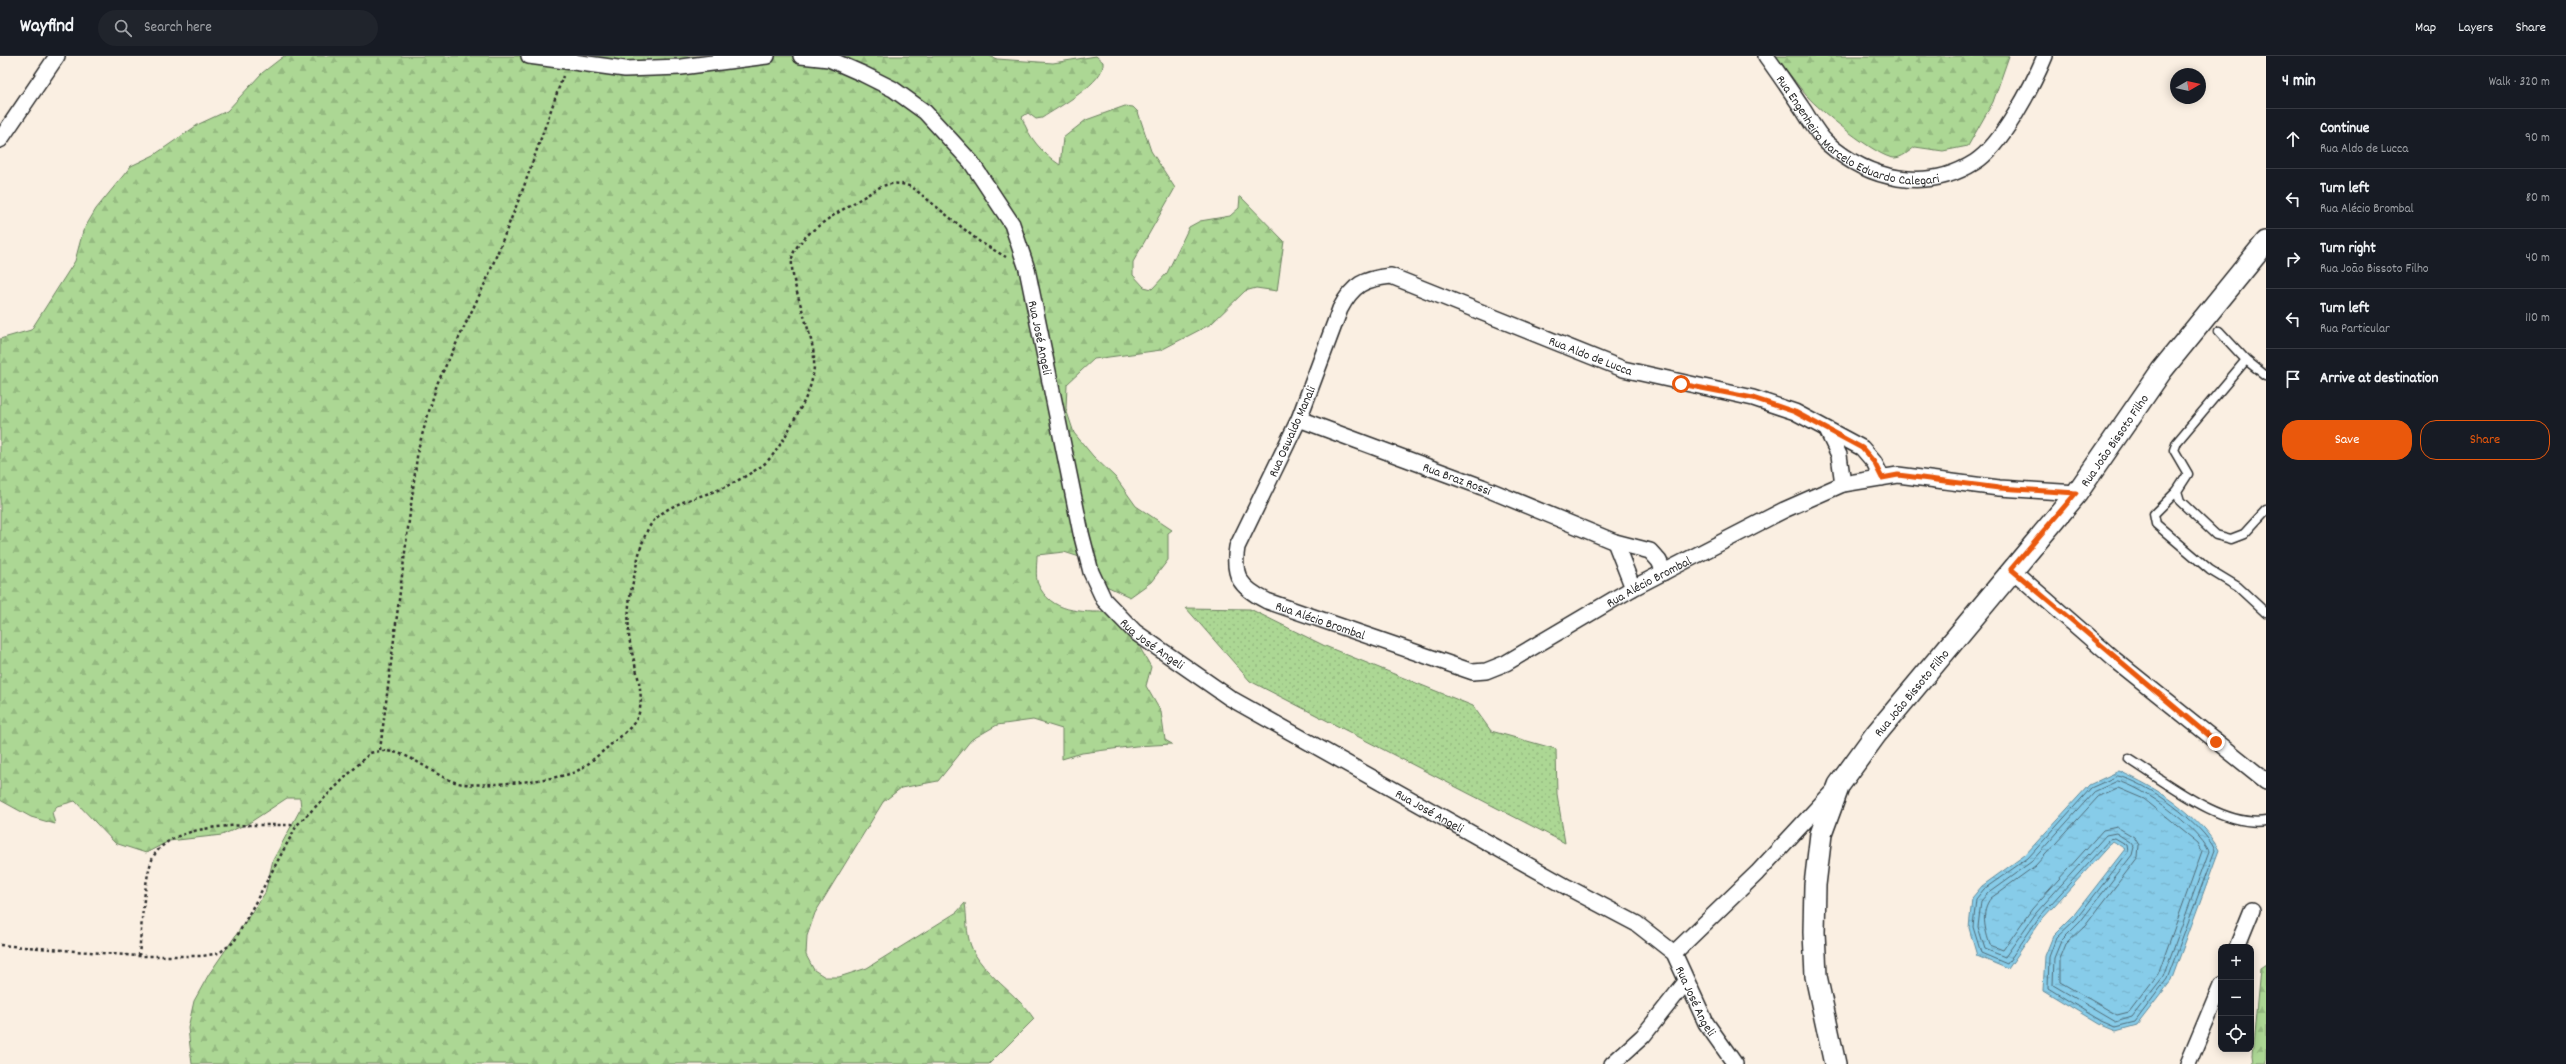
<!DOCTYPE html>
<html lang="en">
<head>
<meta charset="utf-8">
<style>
  body { margin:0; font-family:Dekko,sans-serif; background:#20242c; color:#f1f3f6 }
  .controls { position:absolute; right:12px; bottom:12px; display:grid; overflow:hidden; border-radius:8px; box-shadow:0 2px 10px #0003 }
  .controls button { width:36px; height:36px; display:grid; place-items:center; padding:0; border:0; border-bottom:1px solid #363941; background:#171b24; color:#f1f3f6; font:20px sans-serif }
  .compass { position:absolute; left:2170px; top:12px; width:36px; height:36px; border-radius:50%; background:#171b24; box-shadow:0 2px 10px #0003; rotate:81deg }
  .stop { position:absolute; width:12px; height:12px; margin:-9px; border:3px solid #ea580c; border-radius:50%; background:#fff }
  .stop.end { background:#ea580c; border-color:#fff; box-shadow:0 1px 4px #0008 }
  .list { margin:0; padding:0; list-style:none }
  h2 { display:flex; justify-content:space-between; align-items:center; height:52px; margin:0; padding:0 16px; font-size:17px }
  h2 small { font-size:13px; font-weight:400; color:#9ea1a6 }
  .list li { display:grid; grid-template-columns:26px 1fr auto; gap:12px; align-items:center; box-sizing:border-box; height:60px; padding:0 16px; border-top:1px solid #363941 }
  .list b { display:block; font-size:15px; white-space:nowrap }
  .list p { margin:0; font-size:13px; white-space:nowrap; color:#9ea1a6 }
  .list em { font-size:13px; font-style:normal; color:#9ea1a6 }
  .actions { display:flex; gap:8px; padding:12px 16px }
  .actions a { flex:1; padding:9px 0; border:1px solid #ea580c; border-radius:16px; text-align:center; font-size:14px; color:#ea580c }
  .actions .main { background:#ea580c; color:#fff }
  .icon { flex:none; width:22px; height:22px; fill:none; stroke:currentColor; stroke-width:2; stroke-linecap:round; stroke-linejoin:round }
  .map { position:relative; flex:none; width:2266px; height:1008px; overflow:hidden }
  header { display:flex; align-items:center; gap:24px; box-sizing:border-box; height:56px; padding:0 20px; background:#171b24; border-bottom:1px solid #363941 }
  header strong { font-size:19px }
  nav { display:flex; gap:22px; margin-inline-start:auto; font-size:14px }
  .search { width:280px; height:36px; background:#20242c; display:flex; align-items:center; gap:10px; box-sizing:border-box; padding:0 14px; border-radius:22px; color:#9ea1a6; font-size:15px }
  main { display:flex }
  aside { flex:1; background:#171b24 }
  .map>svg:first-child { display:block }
  .forest { fill:url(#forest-firs); stroke:#6c8160 }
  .park { fill:url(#park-dots); stroke:#6c8160 }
  .water { fill:url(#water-ripples); stroke:#628c9d }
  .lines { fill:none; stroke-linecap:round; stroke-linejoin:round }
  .shore { stroke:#506b77; stroke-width:1 }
  .service-casing { stroke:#2b2b2b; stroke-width:11 }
  .minor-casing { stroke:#2b2b2b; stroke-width:18 }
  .secondary-casing { stroke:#2b2b2b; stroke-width:24 }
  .path { stroke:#2b2b2b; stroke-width:2.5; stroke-dasharray:3 3; stroke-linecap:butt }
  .service { stroke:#fff; stroke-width:8 }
  .minor { stroke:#fff; stroke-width:15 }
  .secondary { stroke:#fff; stroke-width:21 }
  .route { stroke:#ea580c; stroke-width:5 }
  .labels { text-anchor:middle; stroke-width:3; stroke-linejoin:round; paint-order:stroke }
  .street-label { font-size:13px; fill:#2b2b2b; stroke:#fff }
</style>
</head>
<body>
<header>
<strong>Wayfind</strong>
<div class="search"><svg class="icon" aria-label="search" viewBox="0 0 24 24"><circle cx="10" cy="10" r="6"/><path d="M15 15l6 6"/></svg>Search here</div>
<nav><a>Map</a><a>Layers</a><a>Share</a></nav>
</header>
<main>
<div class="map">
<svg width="2266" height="1008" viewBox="0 0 2266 1008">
  <defs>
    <pattern id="forest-firs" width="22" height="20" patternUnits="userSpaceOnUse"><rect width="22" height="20" fill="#acd794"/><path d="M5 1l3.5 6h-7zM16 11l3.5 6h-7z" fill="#94b980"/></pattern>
    <pattern id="park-dots" width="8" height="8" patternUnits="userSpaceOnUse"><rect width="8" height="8" fill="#acd794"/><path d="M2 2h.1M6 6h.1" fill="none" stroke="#94b980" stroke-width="1.8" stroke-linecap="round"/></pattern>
    <pattern id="water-ripples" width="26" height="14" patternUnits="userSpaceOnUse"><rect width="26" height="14" fill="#87cce9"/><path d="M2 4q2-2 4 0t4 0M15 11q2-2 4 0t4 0" fill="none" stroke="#75afc8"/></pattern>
  </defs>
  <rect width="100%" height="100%" fill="#faefe2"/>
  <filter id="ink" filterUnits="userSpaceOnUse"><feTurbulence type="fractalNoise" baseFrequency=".025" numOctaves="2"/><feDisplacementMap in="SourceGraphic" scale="8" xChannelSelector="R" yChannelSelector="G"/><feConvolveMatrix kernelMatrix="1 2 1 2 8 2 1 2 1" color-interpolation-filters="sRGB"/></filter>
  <g filter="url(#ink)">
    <g class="forest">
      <path d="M284,0H989L997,3L1053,7L1096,0L1103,6C1106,26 1058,51 1042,62L1036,63L1028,57L1022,61C1028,81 1042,97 1060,109L1063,82L1086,64L1125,50L1133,51L1138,56L1151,95L1175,132L1133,206V219L1144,231L1152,233L1167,217L1189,171L1200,165L1230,160L1239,152L1240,140L1284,185L1277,235L1256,232L1245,235L1211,268L1161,294L1094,303L1067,328L1066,353L1074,377L1093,400L1116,422L1136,450L1172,474L1168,477V504L1151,526L1130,541L1104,529L1089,504L1064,496L1037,499C1037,507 1035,521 1038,528C1051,557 1081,556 1108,556L1131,576L1151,611L1146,630L1161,656L1165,684L1172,688L1136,690L1082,697L1062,703V673L1033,664L997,669L971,684L938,725L901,732L883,746L815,857L807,880L806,899L814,914L825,921H839L867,912L957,856L965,847C967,860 966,878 971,890C981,917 1018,938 1034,963L989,1008H192L188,972L194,945L209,918L265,837L273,804L301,752L300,742H287L249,767L222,779L169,785L146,797L115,787L75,745L57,750L52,756L55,768L31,761L0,744V283L31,274L75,205L83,175L96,153L131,110L154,99L199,68L227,55L262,17Z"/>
      <path d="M1765,0H2009L1993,46L1968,90L1943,95L1915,91C1909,95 1902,102 1894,102C1878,102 1818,53 1807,40C1794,26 1783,4 1765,0Z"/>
      <polygon points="2266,909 2266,1008 2253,1008 2252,1000 2260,913"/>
    </g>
    <polygon class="park" points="1186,552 1250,553 1325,590 1473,650 1491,675 1556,693 1557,738 1565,787 1250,625"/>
    <path class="water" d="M2119,715C2157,732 2198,757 2219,794L2171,925L2137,969L2116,975L2099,968L2043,934L2045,900L2053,880L2073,860L2125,793L2113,785L2043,862L2008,913L1977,900L1969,872L1972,842L1982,830L2025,799L2089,729Z"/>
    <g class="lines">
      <g class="shore">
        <path d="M2118,720C2146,725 2203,768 2215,794L2167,923L2135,966L2115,971L2101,965L2048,932L2049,901L2056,882L2076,863L2128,796L2127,789L2115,782L2110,783L2040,860L2007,908L1981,897L1973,871L1976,843L1984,833L2028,802L2091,732Z"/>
        <path d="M2118,725C2144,731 2197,771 2209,795L2163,921L2132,961L2116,966L2053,929L2054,902L2061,885L2080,866L2132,799L2134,791L2130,786L2116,777L2106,779L2036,857L2005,901L1985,893L1978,871L1981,845L1988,837L2031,806L2094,736Z"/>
        <path d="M2118,732L2144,743L2198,787L2202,795L2158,918L2129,956L2117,959L2060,926V903L2066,888L2085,870L2138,801L2139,789L2134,781L2117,771L2103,774L2032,853L2003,894L1990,889C1985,874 1980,855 1991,842L2035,810L2098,741Z"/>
      </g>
      <defs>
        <g id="service">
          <polyline points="2219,275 2246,304 2266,320"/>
          <polyline points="2246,304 2177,386 2174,394 2188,418 2177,435 2180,445 2216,479 2231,483 2244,478 2266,454"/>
          <polyline points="2177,435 2154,458 2156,468 2210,514 2238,531 2266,557"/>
          <path d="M2129,703C2166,726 2222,772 2266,765"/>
        </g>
        <g id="minor">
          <polyline points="529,0 625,13 681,11 767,0"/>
          <path id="s1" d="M801,0L829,3L863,18L893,33L925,56L971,106L1012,168L1027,213L1081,477L1091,516L1104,544L1135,576L1230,642L1567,831L1637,868L1674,897L1706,967L1735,1008"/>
          <path id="s2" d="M1766,0C1779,18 1792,37 1804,55C1811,66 1818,79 1827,87C1869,124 1926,137 1975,106C2002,89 2033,29 2045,0"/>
          <polyline points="0,84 57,0"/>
          <path id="s3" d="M1299,363L1482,431L1615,486L1650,495L1659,505L1664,516"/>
          <polyline points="1827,374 1839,399 1843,428"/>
          <path id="s4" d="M1882,422L1874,406L1862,392L1795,356L1753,342L1623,313L1391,220C1364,223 1353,228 1340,253L1299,363L1237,491C1232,521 1241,532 1267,545L1473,616L1486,615L1506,607L1633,532L1784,454L1843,428L1898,419L1999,432L2077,437"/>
          <polyline points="1615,486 1633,532"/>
          <polyline points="2011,513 2114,603 2266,725"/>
          <polyline points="2237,891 2252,854"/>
          <polyline points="1674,897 1757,817 1834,734"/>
          <polyline points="1612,1008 1643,980 1685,927"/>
          <polyline points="2188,1008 2221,929"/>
        </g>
        <g id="secondary">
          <path id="s5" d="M1835,1008L1816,920L1814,876L1815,829L1821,778L1839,729L1876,678L2077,437L2162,314L2266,186"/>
        </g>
      </defs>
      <use href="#service" class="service-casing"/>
      <use href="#minor" class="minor-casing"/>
      <use href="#secondary" class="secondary-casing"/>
      <g class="path">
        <polyline points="380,694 418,393 437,328 487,223 523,133 563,20"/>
        <path d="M0,889L139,900H203L219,897L234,886L297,769L370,697C405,687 427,718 458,727C477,732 561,724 577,715C588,709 598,699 608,691C618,682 632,673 638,660C647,635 631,604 629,579C628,563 628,546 632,531C636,512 639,492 647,475C661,446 699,443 725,431C737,425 752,417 763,409C779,396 790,371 800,353C809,337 815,320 814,302C813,275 786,221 793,198C794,195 798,189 801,186C816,167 858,145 880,131C892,126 901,127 912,131L980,186L1006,201"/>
        <path d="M139,900C141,879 144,813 155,798C179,763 257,770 296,769"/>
      </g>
      <use href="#service" class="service"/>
      <use href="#minor" class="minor"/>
      <use href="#secondary" class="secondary"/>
    </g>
  </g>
  <g class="lines" filter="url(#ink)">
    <polyline class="route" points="1681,328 1753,342 1795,356 1862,392 1874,406 1882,422 1898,419 1999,432 2076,437 2011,513 2216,686"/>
  </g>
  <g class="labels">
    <g class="street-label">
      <text dy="5" stroke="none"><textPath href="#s2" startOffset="126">Rua Engenheiro Marcelo Eduardo Calegari</textPath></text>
      <text dy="5" stroke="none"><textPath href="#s1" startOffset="398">Rua José Angeli</textPath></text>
      <text transform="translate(1591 299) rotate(21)" y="5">Rua Aldo de Lucca</text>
      <text transform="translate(1291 375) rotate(-66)" y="5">Rua Oswaldo Manali</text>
      <text dy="5" stroke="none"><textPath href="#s5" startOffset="726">Rua João Bissoto Filho</textPath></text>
      <text dy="5" stroke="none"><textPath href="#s3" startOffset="169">Rua Braz Rossi</textPath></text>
      <text dy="5" stroke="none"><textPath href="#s4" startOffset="1349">Rua Alécio Brombal</textPath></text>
      <text dy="5" stroke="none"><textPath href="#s4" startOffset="989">Rua Alécio Brombal</textPath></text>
      <text dy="5" stroke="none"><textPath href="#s1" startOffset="734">Rua José Angeli</textPath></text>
      <text dy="5" stroke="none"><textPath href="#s5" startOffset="402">Rua João Bissoto Filho</textPath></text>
      <text dy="5" stroke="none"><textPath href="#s1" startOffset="1058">Rua José Angeli</textPath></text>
      <text dy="5" stroke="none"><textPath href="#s1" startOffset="1394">Rua José Angeli</textPath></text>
    </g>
  </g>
</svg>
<div class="controls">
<button>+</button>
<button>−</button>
<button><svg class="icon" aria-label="locate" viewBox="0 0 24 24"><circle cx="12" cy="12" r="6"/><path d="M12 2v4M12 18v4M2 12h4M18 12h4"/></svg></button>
</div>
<svg class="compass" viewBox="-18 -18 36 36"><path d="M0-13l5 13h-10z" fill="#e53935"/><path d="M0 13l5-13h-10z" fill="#9ea1a6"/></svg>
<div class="stop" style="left:1681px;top:328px"></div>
<div class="stop end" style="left:2216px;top:686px"></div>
</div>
<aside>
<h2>4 min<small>Walk · 320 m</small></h2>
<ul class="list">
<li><svg class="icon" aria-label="ahead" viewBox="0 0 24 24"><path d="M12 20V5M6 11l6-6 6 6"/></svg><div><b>Continue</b><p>Rua Aldo de Lucca</p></div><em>90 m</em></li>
<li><svg class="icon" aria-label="left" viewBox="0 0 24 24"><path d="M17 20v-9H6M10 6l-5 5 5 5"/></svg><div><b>Turn left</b><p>Rua Alécio Brombal</p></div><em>80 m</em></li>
<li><svg class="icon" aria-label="right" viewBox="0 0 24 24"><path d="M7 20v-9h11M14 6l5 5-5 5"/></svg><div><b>Turn right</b><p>Rua João Bissoto Filho</p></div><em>40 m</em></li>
<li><svg class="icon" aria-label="left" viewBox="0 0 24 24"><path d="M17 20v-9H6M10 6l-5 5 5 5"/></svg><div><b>Turn left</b><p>Rua Particular</p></div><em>110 m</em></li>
<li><svg class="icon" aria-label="arrive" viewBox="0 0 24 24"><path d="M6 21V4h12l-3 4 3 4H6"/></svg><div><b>Arrive at destination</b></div></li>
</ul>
<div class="actions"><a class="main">Save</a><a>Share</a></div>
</aside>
</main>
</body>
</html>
